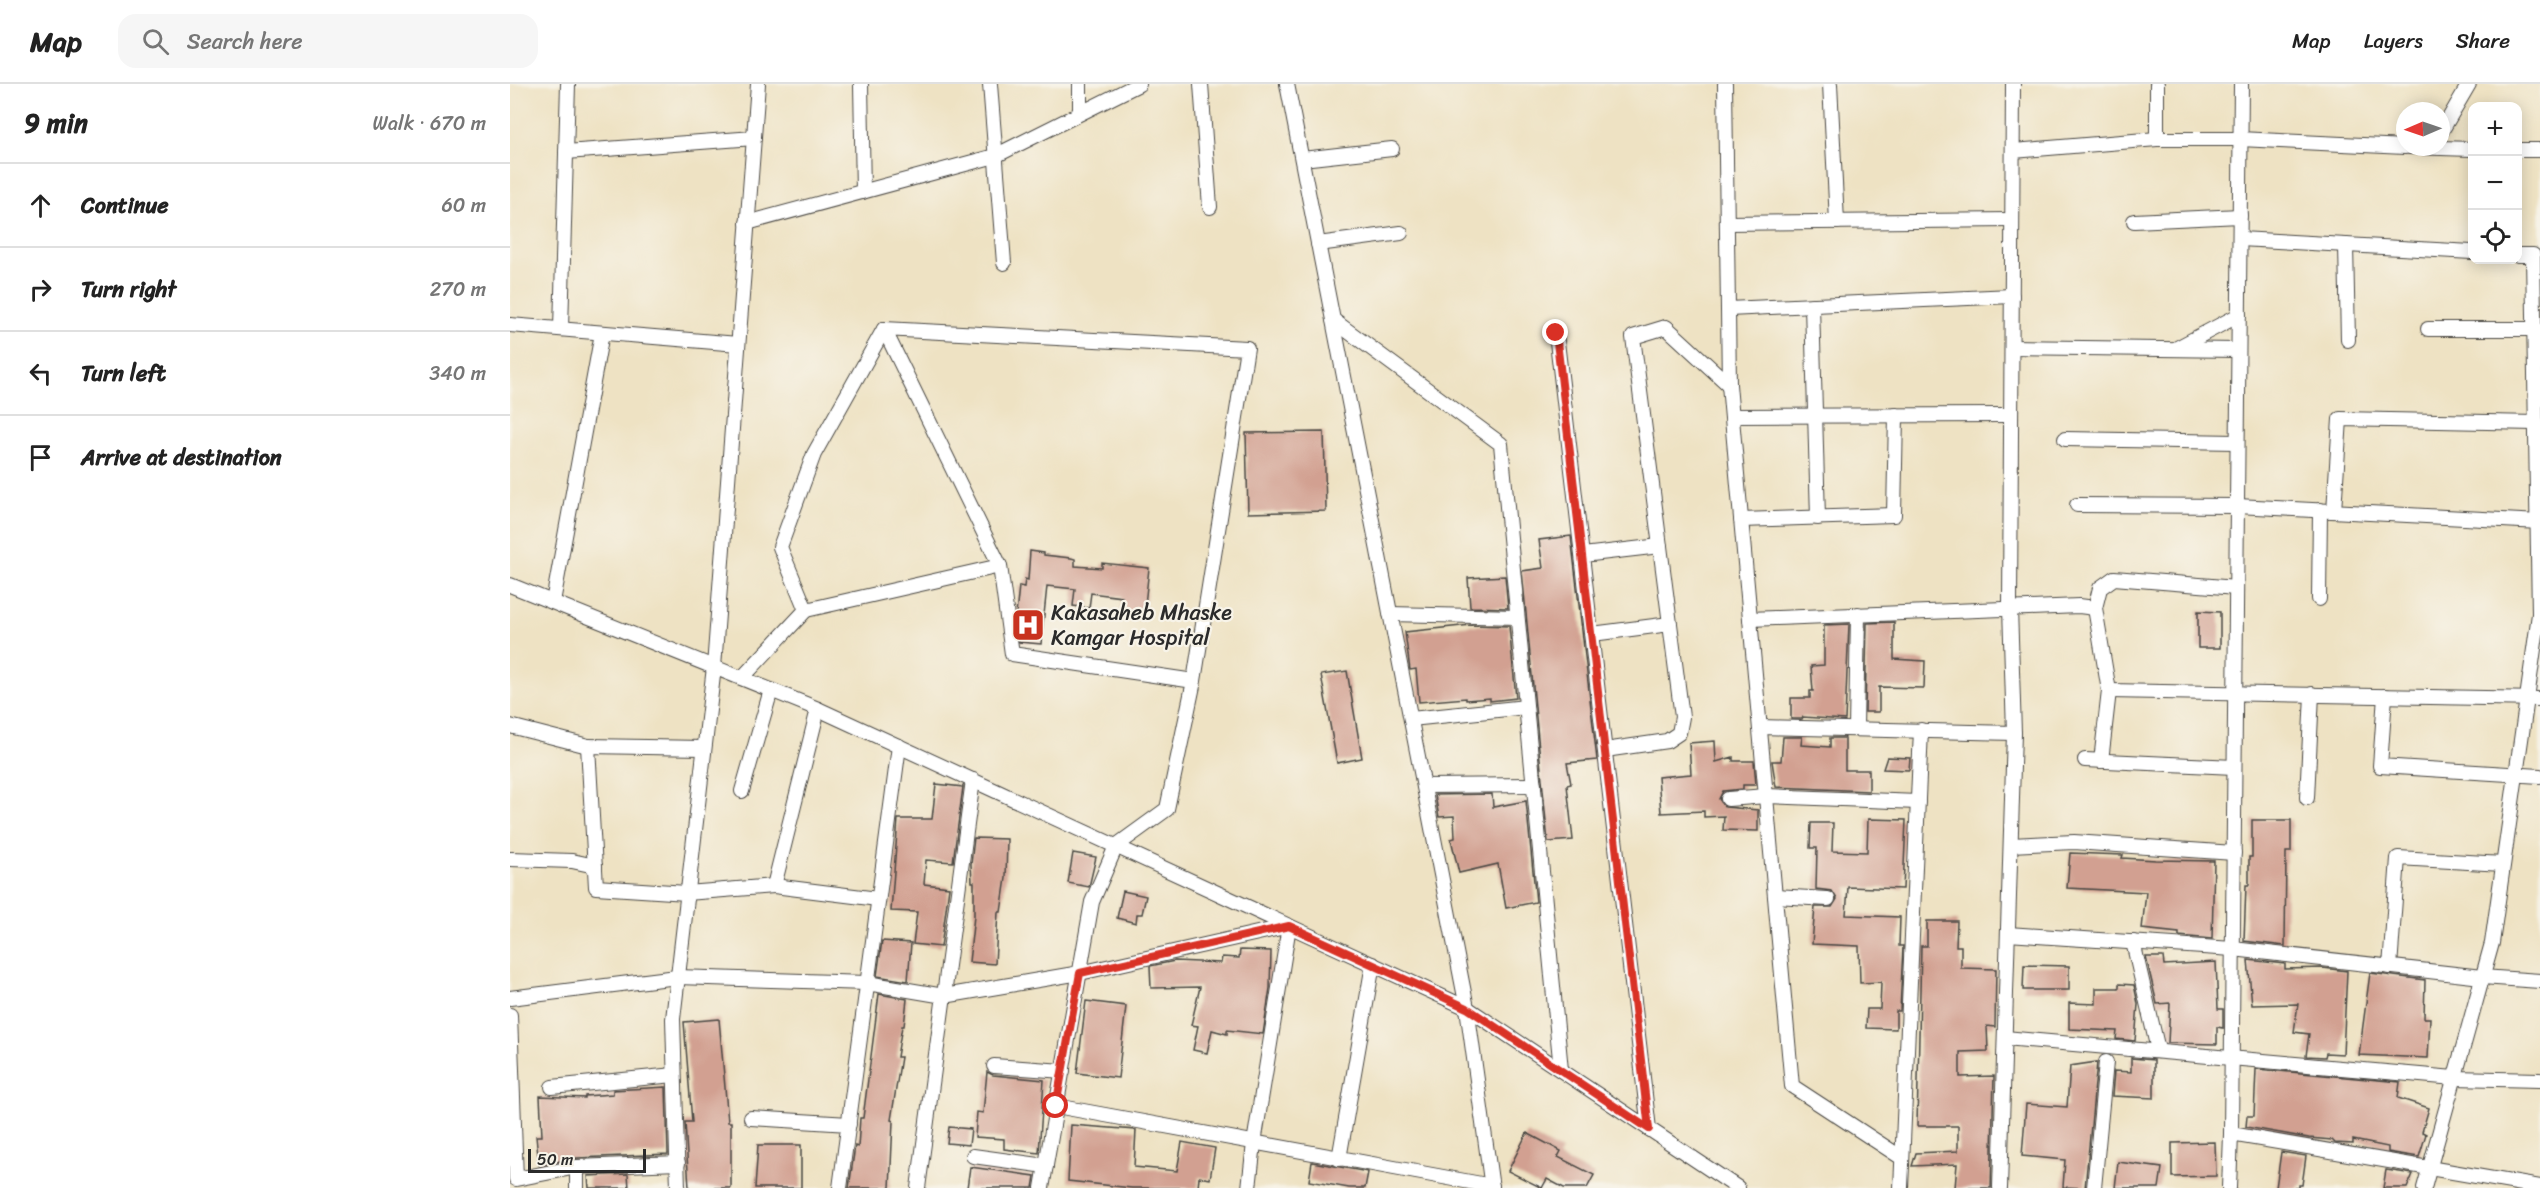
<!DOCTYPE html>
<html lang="en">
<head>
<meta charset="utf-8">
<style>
  body { margin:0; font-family:Sriracha,sans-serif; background:#f6f6f6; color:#222 }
  .controls { position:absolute; right:18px; top:18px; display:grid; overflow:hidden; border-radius:12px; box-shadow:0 3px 15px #0003 }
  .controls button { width:54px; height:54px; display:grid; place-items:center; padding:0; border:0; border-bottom:2px solid #e0e0e0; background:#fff; color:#222; font:30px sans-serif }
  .compass { position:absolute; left:1886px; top:18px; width:54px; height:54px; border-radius:50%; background:#fff; box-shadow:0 3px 15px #0003; rotate:268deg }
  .scale { position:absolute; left:18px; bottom:15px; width:118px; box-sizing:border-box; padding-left:6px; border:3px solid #2b2b2b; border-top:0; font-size:16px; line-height:21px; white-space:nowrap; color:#2b2b2b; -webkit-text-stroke:4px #f7f3e8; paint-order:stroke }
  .stop { position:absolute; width:18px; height:18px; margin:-14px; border:4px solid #d93025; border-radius:50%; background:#fff }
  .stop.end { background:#d93025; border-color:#fff; box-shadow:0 2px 6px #0008 }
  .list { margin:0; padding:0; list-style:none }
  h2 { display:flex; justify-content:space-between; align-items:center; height:78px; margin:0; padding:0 24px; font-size:26px }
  h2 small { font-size:20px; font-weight:400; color:#767676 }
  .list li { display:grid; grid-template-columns:39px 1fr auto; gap:18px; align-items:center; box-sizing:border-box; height:84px; padding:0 24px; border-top:2px solid #e0e0e0 }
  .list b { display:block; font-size:22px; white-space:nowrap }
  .list em { font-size:20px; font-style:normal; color:#767676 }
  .icon { flex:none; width:33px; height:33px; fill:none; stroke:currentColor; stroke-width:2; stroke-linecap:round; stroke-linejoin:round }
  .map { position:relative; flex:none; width:2030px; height:1104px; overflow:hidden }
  header { display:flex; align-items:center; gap:36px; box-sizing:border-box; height:84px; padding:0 30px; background:#fff; border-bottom:2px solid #e0e0e0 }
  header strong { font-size:28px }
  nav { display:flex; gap:33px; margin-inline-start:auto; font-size:21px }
  .search { width:420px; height:54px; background:#f6f6f6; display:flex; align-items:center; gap:15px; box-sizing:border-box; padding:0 21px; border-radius:18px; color:#767676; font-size:22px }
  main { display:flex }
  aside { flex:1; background:#fff }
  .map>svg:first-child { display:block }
  .building { fill:#d2a091 }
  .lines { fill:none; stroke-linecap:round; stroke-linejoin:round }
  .street-casing { stroke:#484642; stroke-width:16 }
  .street { stroke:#fff; stroke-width:14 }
  .route { stroke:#d93025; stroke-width:8 }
  .labels { text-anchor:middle; stroke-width:4.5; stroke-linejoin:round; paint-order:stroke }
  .poi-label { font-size:22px; fill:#2b2b2b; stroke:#f7f3e8; text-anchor:start }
</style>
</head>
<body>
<header>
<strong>Map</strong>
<div class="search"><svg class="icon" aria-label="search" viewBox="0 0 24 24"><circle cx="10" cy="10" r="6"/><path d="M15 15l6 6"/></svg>Search here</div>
<nav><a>Map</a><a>Layers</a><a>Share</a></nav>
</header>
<main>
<aside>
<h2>9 min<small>Walk · 670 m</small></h2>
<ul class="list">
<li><svg class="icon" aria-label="ahead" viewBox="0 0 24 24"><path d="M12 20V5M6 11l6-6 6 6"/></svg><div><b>Continue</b></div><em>60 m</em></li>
<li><svg class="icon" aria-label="right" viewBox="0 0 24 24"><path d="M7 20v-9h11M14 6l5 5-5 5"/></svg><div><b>Turn right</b></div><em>270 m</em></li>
<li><svg class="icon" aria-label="left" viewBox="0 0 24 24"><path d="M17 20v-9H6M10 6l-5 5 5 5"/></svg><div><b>Turn left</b></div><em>340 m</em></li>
<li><svg class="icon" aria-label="arrive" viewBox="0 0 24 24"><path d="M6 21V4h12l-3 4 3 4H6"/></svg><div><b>Arrive at destination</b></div></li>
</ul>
</aside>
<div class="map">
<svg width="2030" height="1104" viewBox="0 0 2030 1104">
  <rect width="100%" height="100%" fill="#f7f3e8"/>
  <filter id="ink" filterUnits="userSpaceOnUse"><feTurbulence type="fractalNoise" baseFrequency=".0167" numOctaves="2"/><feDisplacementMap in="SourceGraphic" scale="12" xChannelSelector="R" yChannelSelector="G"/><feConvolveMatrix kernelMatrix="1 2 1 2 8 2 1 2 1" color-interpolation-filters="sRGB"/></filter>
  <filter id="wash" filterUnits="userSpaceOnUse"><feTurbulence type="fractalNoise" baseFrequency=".008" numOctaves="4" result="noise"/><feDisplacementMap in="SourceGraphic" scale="24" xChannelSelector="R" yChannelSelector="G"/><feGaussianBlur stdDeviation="1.35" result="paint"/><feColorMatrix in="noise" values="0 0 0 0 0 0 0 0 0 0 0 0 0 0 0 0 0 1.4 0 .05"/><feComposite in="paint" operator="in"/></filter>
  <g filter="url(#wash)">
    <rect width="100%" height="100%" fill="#eee2c3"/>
    <g id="blocks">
      <g class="building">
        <polygon points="814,348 816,427 738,429 736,349"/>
        <polygon points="1061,452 1087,676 1057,679 1061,700 1057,701 1063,756 1038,758 1012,487 1033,484 1029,456"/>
        <polygon points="520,467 534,469 534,471 561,474 565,475 565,482 592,484 592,479 639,484 634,530 610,528 612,513 581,509 579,524 563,522 565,505 537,502 531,560 509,558 506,531 509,502 514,503 515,495 518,496"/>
        <polygon points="995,492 998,524 960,523 958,494"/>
        <polygon points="1688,527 1710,528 1710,564 1688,564"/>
        <polygon points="1384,538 1384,575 1415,577 1414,604 1369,603 1369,628 1355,628 1357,539"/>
        <polygon points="1339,540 1335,636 1293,633 1292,635 1281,635 1281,614 1300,614 1300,607 1303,607 1301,582 1314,581 1314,541"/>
        <polygon points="961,541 999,542 1006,614 980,617 980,614 956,616 956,614 909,618 906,585 900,586 895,548"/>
        <polygon points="837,587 852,674 827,679 811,591"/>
        <polygon points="1273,653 1292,653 1291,661 1320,663 1320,654 1335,654 1335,686 1359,686 1359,707 1266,703 1262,677 1271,677"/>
        <polygon points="1205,657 1206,678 1223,673 1223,677 1244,677 1246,701 1233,701 1233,705 1213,707 1209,715 1215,723 1248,726 1248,747 1213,746 1214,732 1194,733 1194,727 1151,729 1148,693 1181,690 1179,659"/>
        <polygon points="1377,673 1400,674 1399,686 1373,685"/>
        <polygon points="426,700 453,703 443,778 416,776 414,800 439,803 431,863 403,860 407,828 381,827 388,735 422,735"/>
        <polygon points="982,710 983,723 1016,717 1026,818 996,824 988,780 949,789 941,755 945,754 944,732 929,733 925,711"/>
        <polygon points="1358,735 1396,736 1393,805 1338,803 1336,831 1390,833 1389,862 1393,862 1390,927 1386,927 1386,945 1356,944 1357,925 1370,925 1371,898 1350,899 1349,862 1302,860 1305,823 1322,823 1327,815 1322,807 1306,805 1307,764 1300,764 1301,739 1323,739 1322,767 1357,768"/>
        <polygon points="1742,736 1781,736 1781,768 1776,768 1775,862 1734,857 1736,801 1739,801 1739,773 1742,773"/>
        <polygon points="464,754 497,755 496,794 491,828 488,828 485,880 459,878 464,832 464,798 462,798 461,780"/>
        <polygon points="563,769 586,773 579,803 558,799"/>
        <polygon points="1560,769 1613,771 1612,774 1646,776 1704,777 1702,855 1669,852 1669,849 1632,845 1636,808 1557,804"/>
        <polygon points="613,807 636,812 632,830 627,830 626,839 607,834"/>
        <polygon points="1417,837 1447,837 1446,862 1451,862 1451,884 1486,885 1485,943 1477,942 1478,967 1450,968 1450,993 1484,992 1481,1104 1445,1104 1447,1080 1402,1082 1406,1069 1448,1067 1448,1042 1407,1042 1411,862 1417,862"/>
        <polygon points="372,857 401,859 398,897 367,892"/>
        <polygon points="730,866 761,867 760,904 753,950 717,946 717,950 702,946 697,969 683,966 688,942 681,941 690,903 641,904 640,882 665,877 711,879 712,873 729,874"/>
        <polygon points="1636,873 1653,873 1654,881 1706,878 1708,925 1713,925 1713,944 1707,943 1707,960 1658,959 1660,919 1647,920"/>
        <polygon points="1738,876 1775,880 1775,885 1813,884 1837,887 1833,970 1816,969 1815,973 1796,972 1799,950 1784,948 1788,920 1742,921"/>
        <polygon points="1514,881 1559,882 1559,906 1513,906"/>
        <polygon points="1860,889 1915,896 1914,934 1920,934 1918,974 1849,971"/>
        <polygon points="1609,900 1624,901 1628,920 1625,957 1606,955 1607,947 1559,945 1559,919 1586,920 1586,904 1609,904"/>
        <polygon points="369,910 397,915 394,942 392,942 387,973 391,973 381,1036 383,1037 380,1104 339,1104 345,1062 348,1063 350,1034 353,1034"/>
        <polygon points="576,917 616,922 608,994 567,989"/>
        <polygon points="209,935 218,1038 221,1038 221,1104 179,1104 175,1038 182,1038 174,938"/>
        <polygon points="1621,974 1644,976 1644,1014 1602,1012 1604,987 1621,988"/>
        <polygon points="1587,978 1575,1104 1553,1103 1555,1076 1512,1072 1516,1020 1557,1023 1560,982"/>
        <polygon points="1746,985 1890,998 1888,1014 1919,1024 1912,1048 1916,1050 1909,1073 1878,1068 1878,1063 1843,1056 1843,1060 1825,1059 1822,1056 1799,1054 1736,1043 1737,1032 1744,1032"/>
        <polygon points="477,988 483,991 534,996 529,1069 494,1065 494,1055 465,1053 467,1028 473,1029"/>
        <polygon points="156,1003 158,1070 67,1074 29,1081 26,1052 32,1052 30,1012 75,1014 75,1012 103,1010 103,1006"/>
        <polygon points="561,1041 626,1046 624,1083 667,1087 672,1058 705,1064 700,1095 689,1093 688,1104 622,1104 558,1097"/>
        <polygon points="439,1043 461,1045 459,1061 437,1059"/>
        <polygon points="1017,1049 1051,1067 1048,1073 1084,1091 1077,1104 1054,1104 1037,1095 1032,1104 998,1087"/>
        <polygon points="1705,1058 1706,1092 1662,1093 1662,1059"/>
        <polygon points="248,1061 291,1061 291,1104 245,1104"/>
        <polygon points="1771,1068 1796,1072 1792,1101 1789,1101 1789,1104 1766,1104"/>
        <polygon points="802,1078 858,1088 855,1104 839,1104 799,1097"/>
        <polygon points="1608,1078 1652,1084 1649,1104 1605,1104"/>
        <polygon points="460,1083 525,1092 523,1104 457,1104"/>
        <polygon points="1876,1086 1903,1090 1897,1104 1873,1104"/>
        <polygon points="118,1090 119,1104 79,1104 78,1092"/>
      </g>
    </g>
  </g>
  <g filter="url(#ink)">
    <use href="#blocks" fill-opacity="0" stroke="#484642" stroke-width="1.5"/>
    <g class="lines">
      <defs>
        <g id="street">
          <polyline points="351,0 353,108"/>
          <polyline points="480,0 494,179"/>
          <polyline points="570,0 570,29"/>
          <polyline points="691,0 700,123"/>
          <polyline points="777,0 957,924 982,1104"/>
          <polyline points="1215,0 1219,301 1282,1002 1392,1074"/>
          <polyline points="1320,0 1327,138"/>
          <polyline points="1647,0 1647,55"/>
          <polyline points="1731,0 1721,1050 2030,1103"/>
          <polyline points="1931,48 1959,0"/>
          <polyline points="1899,63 1962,65"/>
          <polyline points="2008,66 2030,66"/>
          <polyline points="1503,67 1647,55 1730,55 1895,63"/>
          <polyline points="56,68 244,54"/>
          <polyline points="792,75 882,65"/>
          <polyline points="1624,137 1730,132"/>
          <polyline points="237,139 485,72 629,0"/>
          <polyline points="1217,139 1502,136"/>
          <polyline points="1730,155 1962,168"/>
          <polyline points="808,160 891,149"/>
          <polyline points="1836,161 1838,256"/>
          <polyline points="1302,221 1308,434"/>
          <polyline points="1218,225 1502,212"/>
          <polyline points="823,236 991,360 1051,986"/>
          <polyline points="0,241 228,260"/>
          <polyline points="51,245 58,0"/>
          <polyline points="1918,245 2024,245"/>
          <polyline points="1046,249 1139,1045"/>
          <polyline points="1502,263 1728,266"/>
          <polyline points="1667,264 1729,231"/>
          <polyline points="1222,332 1501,331"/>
          <polyline points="1555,355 1727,358"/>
          <polyline points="1567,421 1727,422 2030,438"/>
          <polyline points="1824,427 1830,335 2026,339"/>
          <polyline points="1231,436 1384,431 1386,331"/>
          <polyline points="1073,471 1150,462"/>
          <polyline points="0,501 308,625 957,924 1228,1104"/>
          <polyline points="1809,515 1810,426"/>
          <polyline points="43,518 92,249"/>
          <polyline points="296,526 490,482"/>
          <polyline points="880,530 1007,533"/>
          <polyline points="1240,535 1569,522 1585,524"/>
          <polyline points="1082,550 1160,540"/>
          <polyline points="232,594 296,526 270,463 304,370 374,245"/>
          <polyline points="1599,607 2030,615"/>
          <polyline points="1875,612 1870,682 2030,692"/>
          <polyline points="308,625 264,802 368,815"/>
          <polyline points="901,635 1016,623"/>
          <polyline points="0,642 78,662"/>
          <polyline points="1250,643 1504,649"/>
          <polyline points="1346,645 1348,530"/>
          <polyline points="194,664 78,662 86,803 177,809 264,802"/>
          <polyline points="1095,666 1157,657 1169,649 1172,633 1123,253 1156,243 1219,301"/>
          <polyline points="1575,676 1724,683"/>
          <polyline points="1591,677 1599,607 1585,524 1590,504 1604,494 1726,504"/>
          <polyline points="914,702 1024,701"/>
          <polyline points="232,707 261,606"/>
          <polyline points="1797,714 1802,610"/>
          <polyline points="1218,715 1256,712 1408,718"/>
          <polyline points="1501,761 1564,758 1724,769"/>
          <polyline points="0,775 62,777 85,782"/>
          <polyline points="1265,812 1318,815"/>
          <polyline points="1498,850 1723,865 1972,893 2030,897"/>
          <polyline points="1623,858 1648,966"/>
          <polyline points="1880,883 1888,774 1993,780"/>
          <polyline points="0,914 167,893 357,899 434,912 570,889 779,842 744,1059 739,1104"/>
          <polyline points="0,931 6,1095 67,1083"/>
          <polyline points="1495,954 1944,994 2030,996"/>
          <polyline points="484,982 553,987"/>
          <polyline points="42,1003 164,991"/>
          <polyline points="546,1022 982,1102"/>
          <polyline points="241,1034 339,1040"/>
          <polyline points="463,1072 536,1082"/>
          <polyline points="829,1075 863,880"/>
          <polyline points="67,1104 67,1083 168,1079"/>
          <polyline points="168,1104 163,935 204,583 248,0"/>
          <polyline points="330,1104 389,662"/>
          <polyline points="408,1104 463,696"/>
          <polyline points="532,1104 582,818 606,762 657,725 684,597 737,264 374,245 490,482 502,570 684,597"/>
          <polyline points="1391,1104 1411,646"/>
          <polyline points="1490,1104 1504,649 1500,524 1503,0"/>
          <polyline points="1584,1104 1596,978"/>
          <polyline points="1719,1104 1721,1050"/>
          <polyline points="1914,1104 1982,859 2029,530 2023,171 2008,171"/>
        </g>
      </defs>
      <use href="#street" class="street-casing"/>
      <use href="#street" class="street"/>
    </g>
  </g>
  <g class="lines" filter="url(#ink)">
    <polyline class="route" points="546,1022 570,889 779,842 957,924 1139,1045 1046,249"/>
  </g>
  <defs>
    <symbol id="hospital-square" viewBox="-11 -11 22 22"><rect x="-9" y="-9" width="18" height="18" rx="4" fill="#c8321e" stroke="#f7f3e8"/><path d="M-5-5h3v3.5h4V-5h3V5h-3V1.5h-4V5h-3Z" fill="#fff"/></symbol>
  </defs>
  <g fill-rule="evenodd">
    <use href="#hospital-square" x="499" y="522" width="38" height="38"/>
  </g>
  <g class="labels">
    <g class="poi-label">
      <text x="541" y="536">Kakasaheb Mhaske<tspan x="541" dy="25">Kamgar Hospital</tspan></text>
    </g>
  </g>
</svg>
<div class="controls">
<button>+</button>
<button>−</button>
<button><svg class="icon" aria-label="locate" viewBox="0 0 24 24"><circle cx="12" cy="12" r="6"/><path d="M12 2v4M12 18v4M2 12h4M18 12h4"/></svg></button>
</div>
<svg class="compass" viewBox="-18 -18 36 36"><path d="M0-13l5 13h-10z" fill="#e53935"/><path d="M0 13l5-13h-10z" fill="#767676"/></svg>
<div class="scale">50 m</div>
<div class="stop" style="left:546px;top:1022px"></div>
<div class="stop end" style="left:1046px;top:249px"></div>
</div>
</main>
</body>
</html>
